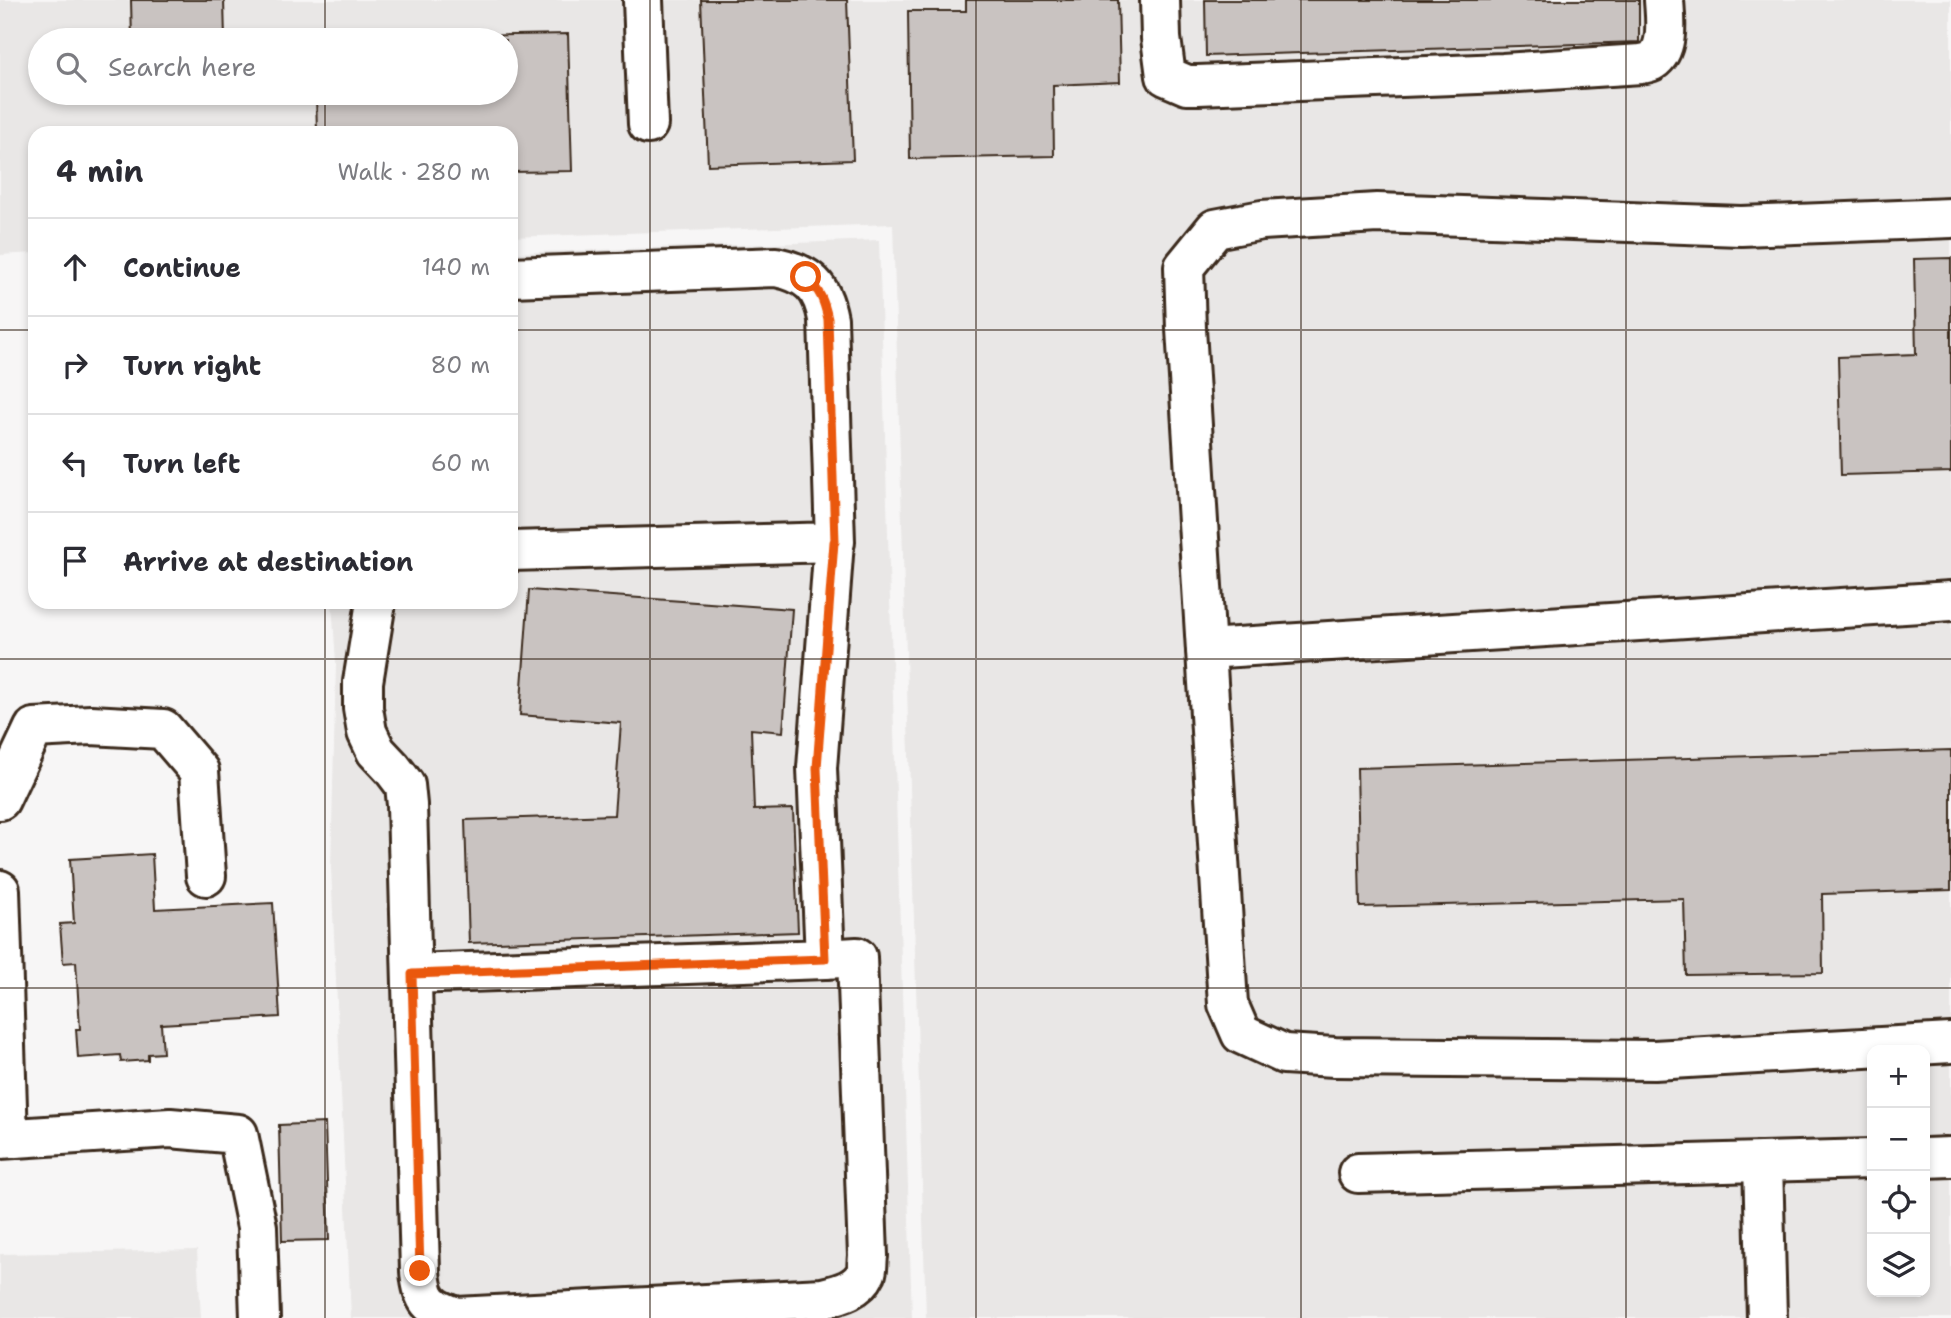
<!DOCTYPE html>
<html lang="en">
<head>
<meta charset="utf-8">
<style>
  body { margin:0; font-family:"Shantell Sans",sans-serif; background:#f7f7f7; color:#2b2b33 }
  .controls { position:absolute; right:21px; bottom:21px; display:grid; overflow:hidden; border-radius:14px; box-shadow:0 4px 10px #0003 }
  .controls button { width:63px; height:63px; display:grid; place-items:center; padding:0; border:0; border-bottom:2px solid #e1e1e2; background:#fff; color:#2b2b33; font:35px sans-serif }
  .stop { position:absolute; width:21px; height:21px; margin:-16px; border:5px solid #ea580c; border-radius:50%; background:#fff }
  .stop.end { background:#ea580c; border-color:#fff; box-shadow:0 2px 7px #0008 }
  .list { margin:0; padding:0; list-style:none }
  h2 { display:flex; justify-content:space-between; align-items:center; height:91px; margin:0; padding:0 28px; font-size:30px }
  h2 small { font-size:23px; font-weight:400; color:#7c7c81 }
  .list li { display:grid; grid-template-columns:46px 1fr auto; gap:21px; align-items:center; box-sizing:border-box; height:98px; padding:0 28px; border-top:2px solid #e1e1e2 }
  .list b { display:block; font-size:26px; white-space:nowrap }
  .list em { font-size:23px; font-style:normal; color:#7c7c81 }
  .icon { flex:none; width:38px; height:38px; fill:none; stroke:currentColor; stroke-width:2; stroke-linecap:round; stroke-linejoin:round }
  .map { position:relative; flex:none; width:1951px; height:1318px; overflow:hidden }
  .search { position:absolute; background:#fff; box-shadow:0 4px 10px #0003; left:28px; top:28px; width:490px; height:77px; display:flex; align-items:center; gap:18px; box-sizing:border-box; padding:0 24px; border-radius:38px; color:#7c7c81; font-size:26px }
  .panel { position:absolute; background:#fff; box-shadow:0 4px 10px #0003; left:28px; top:126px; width:490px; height:483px; border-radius:21px }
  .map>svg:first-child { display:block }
  .built { fill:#e9e7e6; fill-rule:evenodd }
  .building { fill:#c9c3c1; stroke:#3b2a1e; stroke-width:2 }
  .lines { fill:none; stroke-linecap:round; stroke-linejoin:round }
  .minor-casing { stroke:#3b2a1e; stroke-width:44 }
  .minor { stroke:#fff; stroke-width:38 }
  .route { stroke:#ea580c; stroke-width:9 }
  .grid { fill:none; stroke:#3b2a1e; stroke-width:2; stroke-opacity:0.55 }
</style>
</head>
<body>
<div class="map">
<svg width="1951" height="1318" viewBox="0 0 1951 1318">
  <rect width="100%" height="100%" fill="#f7f6f6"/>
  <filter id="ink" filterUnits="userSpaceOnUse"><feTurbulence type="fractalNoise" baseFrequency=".0143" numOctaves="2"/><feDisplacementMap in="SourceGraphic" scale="14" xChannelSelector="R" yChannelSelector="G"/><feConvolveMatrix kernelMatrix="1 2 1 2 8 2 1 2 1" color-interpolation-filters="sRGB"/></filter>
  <g filter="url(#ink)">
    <g class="built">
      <path d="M0,0H1951V1318H926L893,224L511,237V133H35V253L0,255ZM40,40H506V93H40ZM1872,1050H1925V1292H1872Z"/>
      <polygon points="879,240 912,1318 351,1318 331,868 336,663 332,602 511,602 511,253"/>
      <polygon points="197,1250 201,1318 0,1318 0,1254"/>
    </g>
    <g class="building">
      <polygon points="131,0 224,0 225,40 132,40"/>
      <polygon points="701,0 847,0 853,160 708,165"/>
      <polygon points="966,0 1118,0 1120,82 1053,85 1054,156 910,159 908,11 966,11"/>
      <polygon points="1205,0 1639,0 1639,42 1206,56"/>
      <polygon points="568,34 572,171 511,172 511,133 317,133 316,93 506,93 506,40 315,39"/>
      <polygon points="1951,258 1951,472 1841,475 1838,357 1916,354 1914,259"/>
      <polygon points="529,590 792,609 783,732 751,729 754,810 793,809 798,932 469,943 465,820 614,815 621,723 520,715"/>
      <polygon points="1951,750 1951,890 1822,894 1823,973 1686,975 1684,899 1360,907 1357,768"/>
      <polygon points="152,854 155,909 273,903 280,1017 161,1024 163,1053 148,1054 148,1060 121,1062 120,1055 78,1058 76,1029 80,1029 76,962 63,963 60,924 74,923 70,859"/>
      <polygon points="325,1123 329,1240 282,1241 279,1125"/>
    </g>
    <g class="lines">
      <defs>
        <g id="minor">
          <polyline points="643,0 648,124"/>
          <path d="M1160,0L1161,38L1166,76L1187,85H1198L1503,73L1641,64C1644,63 1649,63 1652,61C1670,49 1665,18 1664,0"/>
          <polyline points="1951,218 1741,226 1377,213 1262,220 1215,229 1184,267 1186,329 1228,1004 1241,1034 1284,1054 1335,1057 1654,1060 1951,1043"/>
          <path d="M511,277L776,267C809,274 822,286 828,319L835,542L511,551"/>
          <path d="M376,602L363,682V708L367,732L376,751L392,768L405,785L407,805L420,1271C422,1300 429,1308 457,1317L823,1298C839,1294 858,1290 866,1273C868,1268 867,1261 868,1256L857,957L825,959"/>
          <polyline points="1206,649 1951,601"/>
          <polyline points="0,800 34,728 91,725 163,729 199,771 206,876"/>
          <polyline points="0,890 8,1138"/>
          <polyline points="412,974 825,959 817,768 834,542"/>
          <polyline points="0,1139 170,1128 238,1134 257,1227 260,1318"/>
          <polyline points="1925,1158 1951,1157"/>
          <polyline points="1763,1162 1767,1318"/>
          <polyline points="1358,1173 1872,1159"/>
        </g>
      </defs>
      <use href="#minor" class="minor-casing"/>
      <use href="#minor" class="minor"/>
    </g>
  </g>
  <g class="lines" filter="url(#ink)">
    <path class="route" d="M420,1271L412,974L825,959L817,768L834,542H835L828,319C824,300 820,291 806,277"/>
  </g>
  <path class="grid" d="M325,0V40M650,0V1318M976,0V1318M1301,0V1318M1626,0V1318M325,93V133M0,330H35M511,330H1951M325,602V1318M0,659H1951M0,988H1951"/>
</svg>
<div class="controls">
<button>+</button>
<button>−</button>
<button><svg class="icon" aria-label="locate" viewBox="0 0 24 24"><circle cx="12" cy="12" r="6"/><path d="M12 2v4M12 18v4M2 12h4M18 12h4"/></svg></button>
<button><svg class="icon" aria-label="layers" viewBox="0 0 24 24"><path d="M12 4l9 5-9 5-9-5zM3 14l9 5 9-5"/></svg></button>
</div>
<div class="stop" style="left:806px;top:277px"></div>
<div class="stop end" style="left:420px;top:1271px"></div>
<div class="search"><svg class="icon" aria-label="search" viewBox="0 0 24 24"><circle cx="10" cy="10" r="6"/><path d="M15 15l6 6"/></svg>Search here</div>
<section class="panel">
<h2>4 min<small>Walk · 280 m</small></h2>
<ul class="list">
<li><svg class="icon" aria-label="ahead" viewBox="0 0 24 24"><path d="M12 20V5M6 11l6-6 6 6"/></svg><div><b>Continue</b></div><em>140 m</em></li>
<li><svg class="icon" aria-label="right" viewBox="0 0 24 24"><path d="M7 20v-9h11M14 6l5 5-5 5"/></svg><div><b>Turn right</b></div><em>80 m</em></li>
<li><svg class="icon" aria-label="left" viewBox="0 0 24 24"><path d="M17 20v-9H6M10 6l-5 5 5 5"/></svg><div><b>Turn left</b></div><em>60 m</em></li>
<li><svg class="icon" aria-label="arrive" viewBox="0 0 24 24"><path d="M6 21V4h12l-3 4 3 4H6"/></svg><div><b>Arrive at destination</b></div></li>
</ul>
</section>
</div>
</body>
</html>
